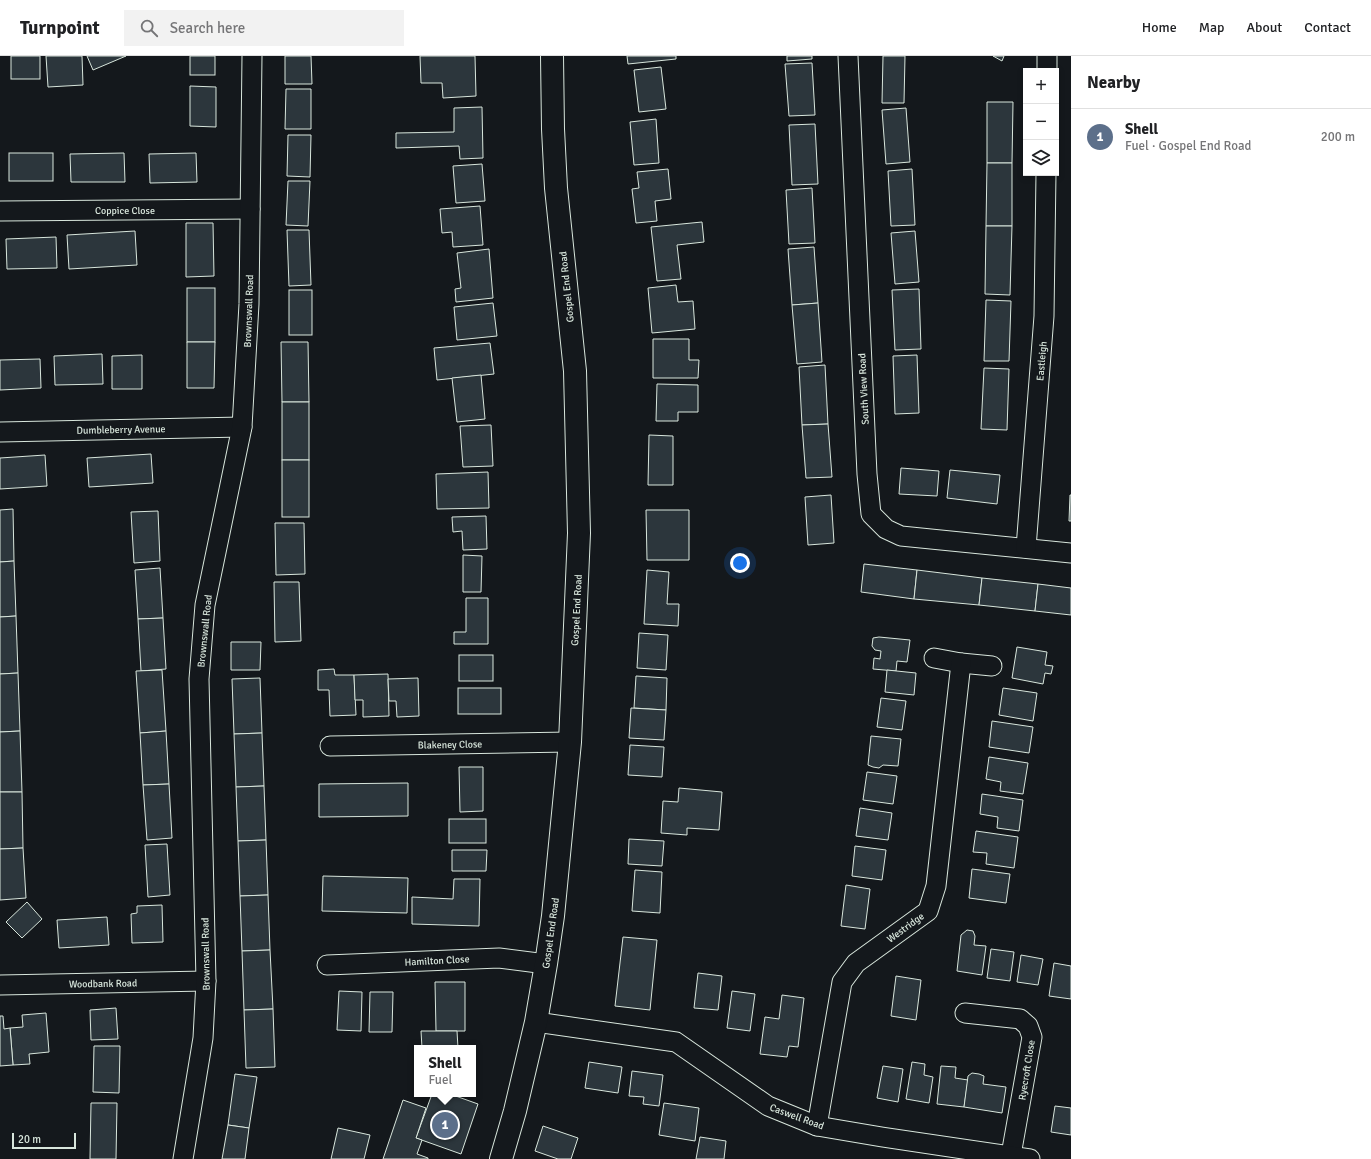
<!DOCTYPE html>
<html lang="en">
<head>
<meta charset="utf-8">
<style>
  body { margin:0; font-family:Signika,sans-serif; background:#f2f2f2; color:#202124 }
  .controls { position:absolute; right:12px; top:12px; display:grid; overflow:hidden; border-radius:0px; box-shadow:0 2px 6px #0003 }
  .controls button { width:36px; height:36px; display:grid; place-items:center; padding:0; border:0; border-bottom:1px solid #e0e0e0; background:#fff; color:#202124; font:20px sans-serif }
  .scale { position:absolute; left:12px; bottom:10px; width:64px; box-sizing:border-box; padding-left:4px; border:2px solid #d8e6dc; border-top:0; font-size:11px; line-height:14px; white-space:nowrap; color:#d8e6dc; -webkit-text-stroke:3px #14181c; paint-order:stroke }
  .you { position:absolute; left:740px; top:507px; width:14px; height:14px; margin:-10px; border:3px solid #fff; border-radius:50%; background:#1a73e8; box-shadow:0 0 0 6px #1a73e833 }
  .badge { display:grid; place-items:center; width:26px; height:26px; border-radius:50%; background:#846436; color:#fff; font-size:13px; font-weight:700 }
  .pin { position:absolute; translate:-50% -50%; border:2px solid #fff; box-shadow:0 1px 4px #0006 }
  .popup { position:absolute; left:414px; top:989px; width:62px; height:52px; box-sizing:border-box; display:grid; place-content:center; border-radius:0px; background:#fff; filter:drop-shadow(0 1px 3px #0005); font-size:13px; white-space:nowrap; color:#757577 }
  .popup b { font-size:15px; color:#202124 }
  .popup::after { content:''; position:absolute; left:50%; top:100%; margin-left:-8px; border:8px solid transparent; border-top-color:#fff }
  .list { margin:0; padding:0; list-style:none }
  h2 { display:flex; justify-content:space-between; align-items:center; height:52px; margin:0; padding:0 16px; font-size:17px }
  h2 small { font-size:13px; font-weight:400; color:#757577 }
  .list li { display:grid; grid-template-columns:26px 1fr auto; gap:12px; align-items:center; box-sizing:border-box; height:56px; padding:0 16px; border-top:1px solid #e0e0e0 }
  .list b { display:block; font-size:15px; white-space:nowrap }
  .list p { margin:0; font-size:13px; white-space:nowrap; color:#757577 }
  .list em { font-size:13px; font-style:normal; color:#757577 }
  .icon { flex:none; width:22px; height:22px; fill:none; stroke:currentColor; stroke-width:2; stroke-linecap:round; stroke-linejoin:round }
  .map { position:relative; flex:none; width:1071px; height:1103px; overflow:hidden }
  header { display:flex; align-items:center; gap:24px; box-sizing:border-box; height:56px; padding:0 20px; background:#fff; border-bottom:1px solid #e0e0e0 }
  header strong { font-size:19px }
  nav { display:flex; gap:22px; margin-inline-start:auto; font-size:14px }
  .search { width:280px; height:36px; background:#f2f2f2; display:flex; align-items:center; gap:10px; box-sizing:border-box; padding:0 14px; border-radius:0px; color:#757577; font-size:15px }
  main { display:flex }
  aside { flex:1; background:#fff }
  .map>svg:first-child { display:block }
  .building { fill:#2c363c; stroke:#d8e6dc }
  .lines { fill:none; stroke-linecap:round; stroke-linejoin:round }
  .street-casing { stroke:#d8e6dc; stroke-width:21 }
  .primary-casing { stroke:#d8e6dc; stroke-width:24 }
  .street { stroke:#14181c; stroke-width:19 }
  .primary { stroke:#14181c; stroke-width:22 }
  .labels { text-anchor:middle; stroke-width:3; stroke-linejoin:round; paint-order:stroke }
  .street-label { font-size:10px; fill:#d8e6dc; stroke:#14181c }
</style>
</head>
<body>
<header>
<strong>Turnpoint</strong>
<div class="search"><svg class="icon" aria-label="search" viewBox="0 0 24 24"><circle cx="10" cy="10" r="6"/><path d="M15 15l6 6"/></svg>Search here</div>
<nav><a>Home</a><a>Map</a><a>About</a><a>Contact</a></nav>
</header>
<main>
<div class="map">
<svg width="1071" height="1103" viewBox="0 0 1071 1103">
  <rect width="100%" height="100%" fill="#14181c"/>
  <g class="building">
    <rect x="11" y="0" width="29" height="23"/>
    <polygon points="46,0 82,0 83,29 48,31"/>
    <polygon points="87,0 126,0 93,14"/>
    <rect x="190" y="0" width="25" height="19"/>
    <polygon points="285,0 311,0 312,28 285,28"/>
    <polygon points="420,0 475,0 476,40 443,42 442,27 421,27"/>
    <polygon points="627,0 676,0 676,3 628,8"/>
    <polygon points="787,0 812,0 812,3 787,5"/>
    <polygon points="883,0 905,0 904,47 882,47"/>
    <polygon points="993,0 1004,0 1002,5"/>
    <polygon points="812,7 815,59 789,60 785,8"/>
    <polygon points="661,11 666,53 639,56 634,14"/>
    <polygon points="190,30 216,31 216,71 190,70"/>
    <polygon points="286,33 311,33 311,73 285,73"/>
    <polygon points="987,46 1013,46 1012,107 987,107"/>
    <polygon points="482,51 483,102 460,103 459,90 396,92 396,77 454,76 454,52"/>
    <polygon points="906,52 910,106 886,108 882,54"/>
    <polygon points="656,63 659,107 634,109 630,66"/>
    <polygon points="815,68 818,128 792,129 789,69"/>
    <polygon points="288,79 311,79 310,121 287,120"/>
    <rect x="9" y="97" width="44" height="28"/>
    <polygon points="124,97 125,126 71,126 70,98"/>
    <polygon points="196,97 197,126 150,127 149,98"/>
    <polygon points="987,107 1012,107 1012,170 986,170"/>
    <polygon points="482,108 485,145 456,147 453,110"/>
    <polygon points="668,113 671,143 655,145 657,165 636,167 632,133 639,132 637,116"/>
    <polygon points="912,113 915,169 891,170 888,115"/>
    <polygon points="288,125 310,125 308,170 286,169"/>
    <polygon points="812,132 815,187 789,188 786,134"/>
    <polygon points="480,150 483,189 453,191 452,176 442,177 440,153"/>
    <polygon points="702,166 704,186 677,189 681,223 657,225 651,171"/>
    <polygon points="186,167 213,167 214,220 186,221"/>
    <polygon points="986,170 1012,170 1010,239 985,238"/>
    <polygon points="287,174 309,174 311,229 289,230"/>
    <polygon points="135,175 137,209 69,213 67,179"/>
    <polygon points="915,175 919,226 895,228 891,177"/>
    <polygon points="56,181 57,212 7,213 6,183"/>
    <polygon points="814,191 818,247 792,249 788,193"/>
    <polygon points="489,193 493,242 456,246 455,233 461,232 457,197"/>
    <polygon points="676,229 678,246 693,245 695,273 652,277 648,232"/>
    <rect x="187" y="232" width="28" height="54"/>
    <polygon points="919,233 921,293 895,294 892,234"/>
    <rect x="289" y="234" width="23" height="45"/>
    <polygon points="986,244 1011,245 1009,305 984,305"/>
    <polygon points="493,247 497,280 457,284 454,251"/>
    <polygon points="818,247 822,306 797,308 792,249"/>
    <polygon points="653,283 689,283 689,304 699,304 698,322 653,322"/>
    <polygon points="187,286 215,286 214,332 187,332"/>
    <polygon points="281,286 308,286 309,346 282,346"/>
    <polygon points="490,287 494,318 437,324 434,292"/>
    <polygon points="102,298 103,328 55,329 54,300"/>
    <polygon points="142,299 142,333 112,333 112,300"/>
    <polygon points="917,299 919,357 895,358 893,300"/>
    <polygon points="40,303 41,332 0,334 0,304"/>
    <polygon points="825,309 828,368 802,369 799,311"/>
    <polygon points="984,312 1009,313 1007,374 981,373"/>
    <polygon points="481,319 485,363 457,366 452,322"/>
    <polygon points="657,328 698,329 698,356 678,356 678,365 656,365"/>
    <rect x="282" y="346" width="27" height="58"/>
    <polygon points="828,368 832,421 806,422 802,369"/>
    <polygon points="491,369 493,410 463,411 460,370"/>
    <polygon points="649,379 673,380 673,429 648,429"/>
    <polygon points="151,398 153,427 89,431 87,402"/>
    <polygon points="45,399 47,430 0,433 0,402"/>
    <rect x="282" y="404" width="27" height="57"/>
    <polygon points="901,412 939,415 937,440 899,438"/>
    <polygon points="950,414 1000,419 997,448 947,442"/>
    <polygon points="488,416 489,452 437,453 436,418"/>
    <polygon points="831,439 834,487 808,489 805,441"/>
    <polygon points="1070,439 1071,439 1071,465 1069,465"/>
    <polygon points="13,453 14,505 0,506 0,454"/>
    <polygon points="646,454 689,454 689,504 647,504"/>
    <polygon points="158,455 160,505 134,507 131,456"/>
    <polygon points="486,460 487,493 463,494 462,475 453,476 452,461"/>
    <polygon points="275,467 304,467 305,518 276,519"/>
    <polygon points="463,499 482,500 481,536 463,536"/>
    <polygon points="14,505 16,560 0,561 0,506"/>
    <polygon points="864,508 917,514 914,543 861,536"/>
    <polygon points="160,512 163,562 138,563 135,514"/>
    <polygon points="647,514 669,516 667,548 679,548 678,570 644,568"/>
    <polygon points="917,514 982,522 979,549 914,543"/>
    <polygon points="982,522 1038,528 1035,555 979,549"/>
    <polygon points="274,526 299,526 301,585 275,586"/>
    <polygon points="1038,528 1071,532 1071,559 1035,555"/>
    <polygon points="466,542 488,542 488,588 454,588 454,576 466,576"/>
    <polygon points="16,560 18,617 0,618 0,561"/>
    <polygon points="163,562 166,613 141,615 138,563"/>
    <polygon points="639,577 668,579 666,614 637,612"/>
    <polygon points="879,581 910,584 907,606 897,605 896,615 873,613 874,602 880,603 881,595 875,594 872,590 873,582"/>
    <polygon points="231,586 261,586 260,614 231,614"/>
    <polygon points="1017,591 1047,596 1045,609 1053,610 1051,618 1045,617 1043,628 1012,622"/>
    <rect x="459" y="599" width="34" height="26"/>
    <polygon points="334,613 335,619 354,619 356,659 330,660 329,634 318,634 318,614"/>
    <polygon points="162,614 166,675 140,677 136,615"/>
    <polygon points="887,614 916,617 914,639 885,636"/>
    <polygon points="18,617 20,675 0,676 0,618"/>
    <polygon points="388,618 389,660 363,661 363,644 355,644 354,619"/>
    <polygon points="636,620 667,622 666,654 634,652"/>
    <polygon points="260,622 262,677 234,678 232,623"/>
    <polygon points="418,622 419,660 397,661 396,645 389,645 388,623"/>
    <rect x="458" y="632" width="43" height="26"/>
    <polygon points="1003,632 1037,637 1033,665 999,659"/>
    <polygon points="881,642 906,645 902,674 877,671"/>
    <polygon points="631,652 666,654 664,684 629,682"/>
    <polygon points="992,665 1033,671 1029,697 989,691"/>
    <polygon points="20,675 22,736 0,736 0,676"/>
    <polygon points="166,675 169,728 143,729 140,677"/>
    <polygon points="262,677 264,730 236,731 234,678"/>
    <polygon points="871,680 901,683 898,710 883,709 879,712 873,711 868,709"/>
    <polygon points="630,689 664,691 662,721 628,719"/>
    <polygon points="989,701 1028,707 1023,738 1000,735 1001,726 986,723"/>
    <polygon points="459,711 483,711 483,755 460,756"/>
    <polygon points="867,716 897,720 893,748 863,744"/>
    <polygon points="408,727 408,760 319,761 319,728"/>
    <polygon points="169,728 172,782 147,784 143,729"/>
    <polygon points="264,730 266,784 238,785 236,731"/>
    <polygon points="679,732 722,736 719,774 687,772 687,779 661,777 663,745 678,746"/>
    <polygon points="0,736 22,736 23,792 0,793"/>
    <polygon points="982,738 1023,744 1019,775 997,772 998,761 980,758"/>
    <polygon points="860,752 892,757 888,784 856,780"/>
    <rect x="449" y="763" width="37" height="24"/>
    <polygon points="976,775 1018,781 1014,812 986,808 987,797 973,796"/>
    <polygon points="629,783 664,785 662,810 628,808"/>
    <polygon points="266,784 268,839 240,840 238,785"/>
    <polygon points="167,788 170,839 148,841 145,789"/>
    <polygon points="855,790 886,794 882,824 852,820"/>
    <polygon points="23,792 26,842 0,844 0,793"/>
    <polygon points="452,794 487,794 486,815 452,815"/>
    <polygon points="972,813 1010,818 1006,847 969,842"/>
    <polygon points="635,814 662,816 660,857 632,855"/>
    <polygon points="323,820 408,822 407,857 322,855"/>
    <polygon points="454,823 480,823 479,870 412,868 412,841 453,843"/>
    <polygon points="846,829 870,833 865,873 841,870"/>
    <polygon points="268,839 270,894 242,895 240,840"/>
    <polygon points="27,846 42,863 22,882 6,866"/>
    <polygon points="162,849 163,886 132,887 131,858 137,857 137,850"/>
    <polygon points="107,861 109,889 59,892 57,864"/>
    <polygon points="967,874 973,875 975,880 974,889 986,890 982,919 957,915 961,879"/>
    <polygon points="623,881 657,884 650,954 615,950"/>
    <polygon points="991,893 1014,896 1010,925 987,922"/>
    <polygon points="270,894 273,953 244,954 242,895"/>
    <polygon points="1021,899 1043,903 1038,929 1017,926"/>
    <polygon points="1054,907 1071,910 1071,943 1049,940"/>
    <polygon points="698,917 722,920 718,954 694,952"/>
    <polygon points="896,920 921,924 916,964 891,960"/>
    <polygon points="435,926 465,926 465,975 436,975"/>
    <polygon points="339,935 362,936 361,975 337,974"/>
    <polygon points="732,935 755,938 750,975 727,972"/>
    <polygon points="370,936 393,936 392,976 369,976"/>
    <polygon points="782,939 804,942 798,991 789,990 787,1001 760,998 765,961 779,963"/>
    <polygon points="116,952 118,983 91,984 90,954"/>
    <polygon points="273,953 275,1011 246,1012 244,954"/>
    <polygon points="46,957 49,996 29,998 30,1008 13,1009 10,972 23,971 22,959"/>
    <polygon points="0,960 3,960 4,973 10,972 13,1009 0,1010"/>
    <polygon points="421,975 457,975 458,992 422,992"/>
    <polygon points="94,990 120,990 119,1037 93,1036"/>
    <polygon points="589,1006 622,1011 618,1037 585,1032"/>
    <polygon points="912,1006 925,1008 924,1019 933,1021 929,1047 906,1043"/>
    <polygon points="883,1010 903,1013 898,1046 877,1042"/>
    <polygon points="941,1010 956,1011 955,1022 968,1024 964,1051 937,1048"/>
    <polygon points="632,1015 663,1019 659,1050 643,1048 644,1041 629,1040"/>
    <polygon points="972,1017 979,1018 984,1020 983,1028 1006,1031 1002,1057 964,1051 968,1020"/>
    <polygon points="235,1018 257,1021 249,1072 228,1069"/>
    <polygon points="432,1038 450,1038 478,1048 461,1098 416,1082"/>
    <polygon points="403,1044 426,1052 416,1082 422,1084 417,1098 428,1102 428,1103 383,1103"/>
    <polygon points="91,1047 117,1047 116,1103 90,1103"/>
    <polygon points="664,1047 699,1052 695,1085 659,1079"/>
    <polygon points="1055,1050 1071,1052 1071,1079 1051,1076"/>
    <polygon points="228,1069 249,1072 245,1103 222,1103"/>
    <polygon points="543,1070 578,1082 571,1103 558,1103 535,1095"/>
    <polygon points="338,1072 370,1079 364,1103 331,1103"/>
    <polygon points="700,1081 726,1085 724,1103 696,1103"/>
  </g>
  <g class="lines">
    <defs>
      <g id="street">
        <polyline points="848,0 867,418 871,458 886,473 901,480 1071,497"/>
        <polyline points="1047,15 1047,0"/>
        <polyline points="0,155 250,153"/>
        <polyline points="0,376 242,371"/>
        <polyline points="1026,492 1044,260 1046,117"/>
        <polyline points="934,602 961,607 992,610"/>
        <polyline points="330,690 570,686"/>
        <polyline points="327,909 499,902 546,908"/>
        <polyline points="0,929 206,925"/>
        <polyline points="965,957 1020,963 1028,970 1032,981 1011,1099"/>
        <polyline points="536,966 676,986 768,1050 817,1070 882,1081 1030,1103"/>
        <polyline points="817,1070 842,926 856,907 928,855 936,830 961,607"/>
        <polyline points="183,1103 203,982 206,925 199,623 205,549 242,371 249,248 252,0"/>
      </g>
      <polyline id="primary" points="501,1103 515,1055 536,966 546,908 553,860 570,686 579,477 575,315 556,132 553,73 552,0"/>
    </defs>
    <use href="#street" class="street-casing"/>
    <use href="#primary" class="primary-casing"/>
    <use href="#street" class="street"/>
    <use href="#primary" class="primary"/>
  </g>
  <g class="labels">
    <g class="street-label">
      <text x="125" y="158">Coppice Close</text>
      <text transform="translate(566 231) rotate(-96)" y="4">Gospel End Road</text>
      <text transform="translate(248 255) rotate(-88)" y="4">Brownswall Road</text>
      <text transform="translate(1041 305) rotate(-85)" y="4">Eastleigh</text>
      <text transform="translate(863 333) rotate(-93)" y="4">South View Road</text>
      <text transform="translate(121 373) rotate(-1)" y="4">Dumbleberry Avenue</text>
      <text transform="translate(576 554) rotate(-87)" y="4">Gospel End Road</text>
      <text transform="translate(204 575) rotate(-84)" y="4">Brownswall Road</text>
      <text transform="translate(450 688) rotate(-1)" y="4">Blakeney Close</text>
      <text transform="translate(905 871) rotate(-36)" y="4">Westridge</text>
      <text transform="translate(550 877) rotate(-82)" y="4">Gospel End Road</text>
      <text transform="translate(205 898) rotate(-91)" y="4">Brownswall Road</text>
      <text transform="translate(437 904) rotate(-3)" y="4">Hamilton Close</text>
      <text transform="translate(103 927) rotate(-1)" y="4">Woodbank Road</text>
      <text transform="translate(1026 1014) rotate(-81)" y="4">Ryecroft Close</text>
      <text transform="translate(797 1060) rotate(20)" y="4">Caswell Road</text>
    </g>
  </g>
</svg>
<div class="controls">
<button>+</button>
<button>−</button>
<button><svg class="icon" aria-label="layers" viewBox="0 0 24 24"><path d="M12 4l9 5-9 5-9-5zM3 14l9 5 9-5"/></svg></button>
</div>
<div class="scale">20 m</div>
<div class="you"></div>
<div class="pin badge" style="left:445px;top:1069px;background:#5c6f8a">1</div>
<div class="popup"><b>Shell</b>Fuel</div>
</div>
<aside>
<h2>Nearby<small></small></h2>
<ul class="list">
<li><span class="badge" style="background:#5c6f8a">1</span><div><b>Shell</b><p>Fuel · Gospel End Road</p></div><em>200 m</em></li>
</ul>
</aside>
</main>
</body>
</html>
